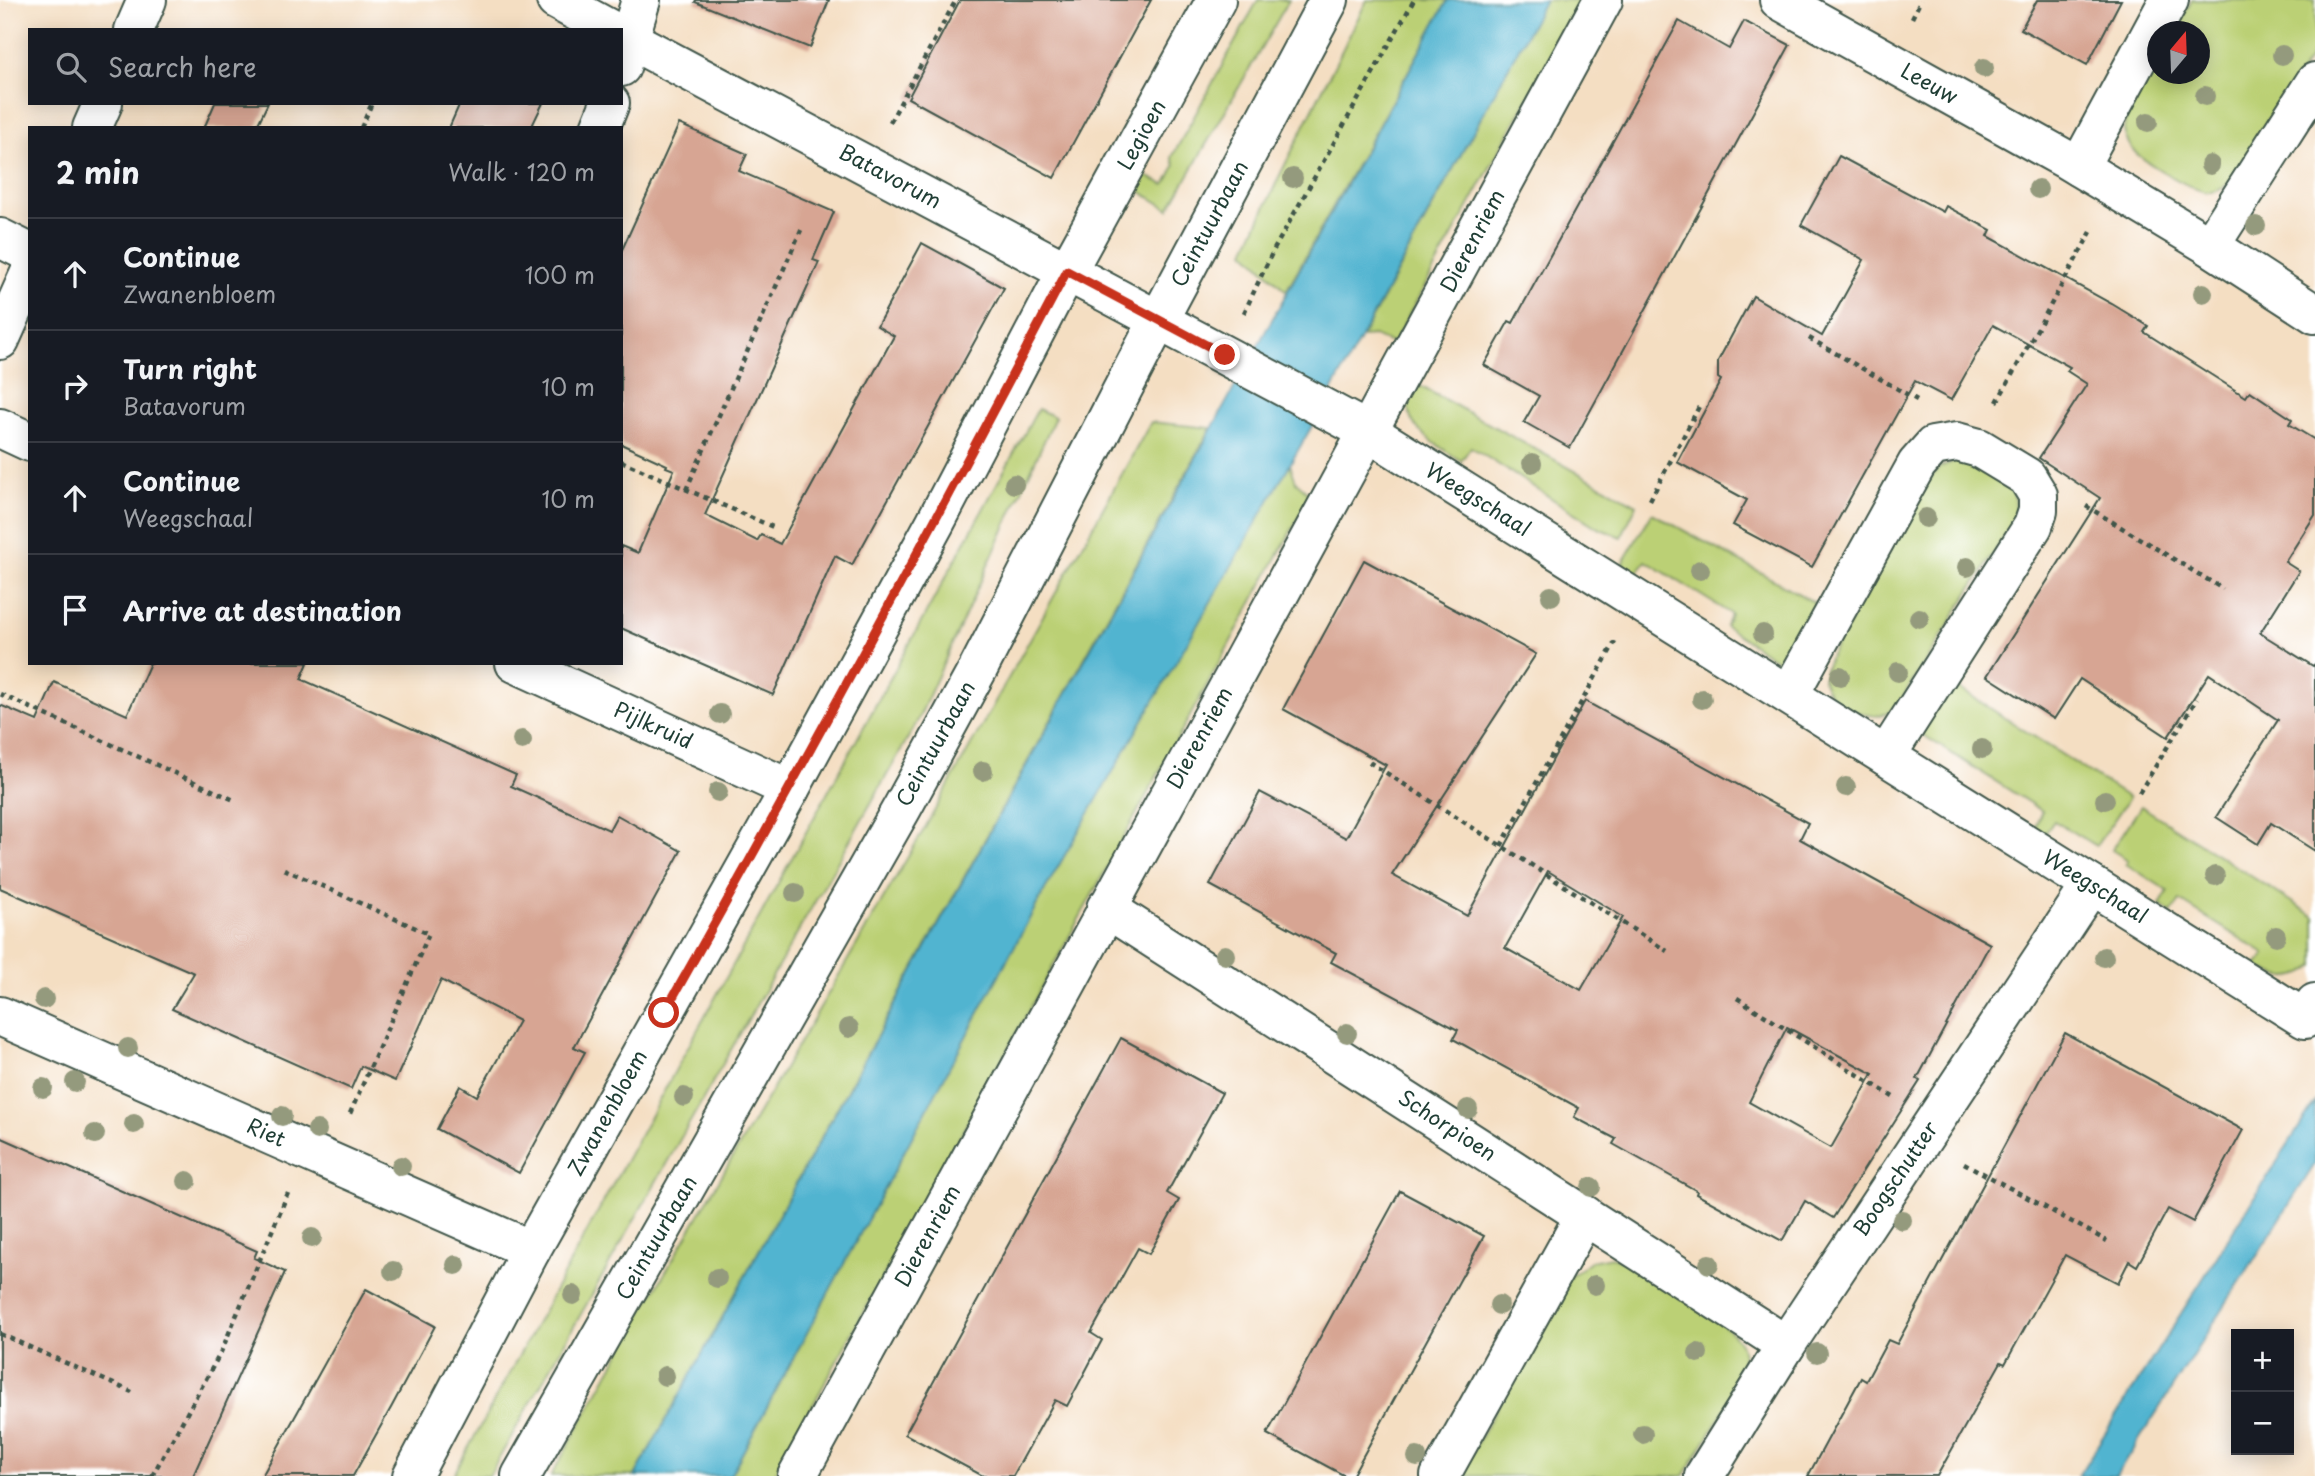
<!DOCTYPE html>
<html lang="en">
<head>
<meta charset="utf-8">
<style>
  body { margin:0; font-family:"Playpen Sans",sans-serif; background:#242831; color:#f1f3f6 }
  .controls { position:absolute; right:21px; bottom:21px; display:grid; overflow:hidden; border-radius:0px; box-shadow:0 4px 18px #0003 }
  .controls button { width:63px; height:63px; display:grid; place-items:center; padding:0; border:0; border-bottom:2px solid #363941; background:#171b24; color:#f1f3f6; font:35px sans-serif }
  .compass { position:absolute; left:2147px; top:21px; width:63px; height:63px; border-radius:50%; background:#171b24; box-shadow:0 4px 18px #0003; rotate:19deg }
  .stop { position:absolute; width:21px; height:21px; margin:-16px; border:5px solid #c8321e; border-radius:50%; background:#fff }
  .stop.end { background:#c8321e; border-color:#fff; box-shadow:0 2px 7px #0008 }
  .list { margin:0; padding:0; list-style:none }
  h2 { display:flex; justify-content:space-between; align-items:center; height:91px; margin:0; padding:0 28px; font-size:30px }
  h2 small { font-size:23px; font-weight:400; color:#9ea1a6 }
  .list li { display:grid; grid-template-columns:46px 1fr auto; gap:21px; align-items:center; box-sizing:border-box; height:112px; padding:0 28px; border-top:2px solid #363941 }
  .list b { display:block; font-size:26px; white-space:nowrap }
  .list p { margin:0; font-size:23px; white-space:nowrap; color:#9ea1a6 }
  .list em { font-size:23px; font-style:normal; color:#9ea1a6 }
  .icon { flex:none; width:38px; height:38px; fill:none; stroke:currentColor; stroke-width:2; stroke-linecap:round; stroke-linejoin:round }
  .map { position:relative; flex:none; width:2315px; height:1476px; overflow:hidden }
  .search { position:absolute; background:#171b24; box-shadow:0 4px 18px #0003; left:28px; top:28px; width:595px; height:77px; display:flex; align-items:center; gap:18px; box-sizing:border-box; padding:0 24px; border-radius:0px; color:#9ea1a6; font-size:26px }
  .panel { position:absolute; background:#171b24; box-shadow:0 4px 18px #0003; left:28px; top:126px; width:595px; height:539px; border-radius:0px }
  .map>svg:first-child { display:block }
  .green { fill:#bbd074; stroke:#6d8654; stroke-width:2 }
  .water { fill:#51b4d0; stroke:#387882; stroke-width:2 }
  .building { fill:#d7a593; fill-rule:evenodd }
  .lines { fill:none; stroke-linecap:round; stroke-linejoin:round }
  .minor-casing { stroke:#3f5549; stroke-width:42 }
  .path { stroke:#3f5549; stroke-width:4.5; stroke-dasharray:5 5; stroke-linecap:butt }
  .minor { stroke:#fff; stroke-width:38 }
  .tree { fill:#949a7d }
  .route { stroke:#c8321e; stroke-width:9 }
  .labels { text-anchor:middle; stroke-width:6; stroke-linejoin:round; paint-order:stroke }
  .street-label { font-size:21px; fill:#1f3d34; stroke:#fff }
</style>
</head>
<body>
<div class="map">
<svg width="2315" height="1476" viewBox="0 0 2315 1476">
  <rect width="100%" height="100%" fill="#fff"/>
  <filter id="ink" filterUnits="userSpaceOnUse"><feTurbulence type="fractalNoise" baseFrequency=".0143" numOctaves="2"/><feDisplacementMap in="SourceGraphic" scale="14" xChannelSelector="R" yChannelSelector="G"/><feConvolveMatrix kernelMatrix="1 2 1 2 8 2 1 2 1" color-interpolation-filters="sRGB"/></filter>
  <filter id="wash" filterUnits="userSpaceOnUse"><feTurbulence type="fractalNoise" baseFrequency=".00686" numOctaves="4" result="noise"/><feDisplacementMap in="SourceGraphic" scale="28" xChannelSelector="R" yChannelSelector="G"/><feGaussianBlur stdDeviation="1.57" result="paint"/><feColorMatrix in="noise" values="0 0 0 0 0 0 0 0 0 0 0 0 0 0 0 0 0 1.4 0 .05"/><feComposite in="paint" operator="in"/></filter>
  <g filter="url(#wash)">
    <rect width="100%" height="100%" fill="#f4dec2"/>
    <g class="green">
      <polygon points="1258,0 1289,0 1169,209 1136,189 1144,175 1165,185 1175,166 1172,157"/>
      <polygon points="1367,0 1448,0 1286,291 1245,251 1279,177"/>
      <polygon points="1545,0 1582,0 1393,344 1374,336 1362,337"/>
      <path d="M2192,0H2315V50L2235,177C2228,184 2220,193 2208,192C2194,192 2149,164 2137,154C2131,149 2125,138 2124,130C2123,114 2149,77 2157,62L2158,74H2200V32L2175,31Z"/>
      <path d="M1418,385L1637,505L1621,537L1598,528L1471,447L1461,461C1443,448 1400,427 1410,400C1411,395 1415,390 1418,385Z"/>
      <polygon points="1038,409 1055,417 917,722 489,1476 453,1476"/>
      <polygon points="1151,422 1211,428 635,1476 551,1476 648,1302 926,826"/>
      <path d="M1957,460C1973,463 2010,481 2015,499C2017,508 2014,517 2011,526L1898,705C1894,708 1889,713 1885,714C1863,721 1827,702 1823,679C1823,672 1827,664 1829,658L1929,479L1940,467Z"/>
      <polygon points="1290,464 1296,482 1311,495 774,1476 730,1476 1043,893"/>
      <polygon points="1652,513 1819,605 1784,665 1725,626 1731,614 1646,561 1637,573 1622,564"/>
      <polygon points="1951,683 2129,798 2096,846 2054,821 2044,835 2035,827 2042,811 1920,733"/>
      <path d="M2141,806L2315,917V966C2296,982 2278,979 2257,966L2265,954L2180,901L2171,913L2160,905L2168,891L2126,864L2128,860L2112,850Z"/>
      <path d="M1611,1257L1628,1262C1652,1277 1732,1322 1741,1346C1745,1358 1743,1371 1741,1383L1684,1476H1459L1568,1278L1591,1261Z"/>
    </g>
    <g class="water">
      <polygon points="1448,0 1545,0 1327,400 1043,893 730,1476 635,1476"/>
      <polygon points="2315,1102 2315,1164 2116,1476 2078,1476"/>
    </g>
    <g id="blocks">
      <g class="building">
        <polygon points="696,0 829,0 810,48 695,2"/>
        <polygon points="960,0 1151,0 1054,178 908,98"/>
        <polygon points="2037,0 2121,0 2087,65 2021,29"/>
        <polygon points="1679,21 1729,49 1744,21 1790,45 1570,448 1524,422 1539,396 1484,365 1509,321 1513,323"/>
        <polygon points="215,103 268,103 256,128 204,128"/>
        <polygon points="460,103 543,103 531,128 449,128"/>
        <polygon points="679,124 747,154 739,171 834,212 813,260 819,262 705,515 757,541 761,535 780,544 894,336 877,326 922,243 1004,288 852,565 835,556 773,695 621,628 621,546 638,553 674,470 666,467 667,465 621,444 621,252"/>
        <polygon points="1839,156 1943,212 1946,206 1991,230 1988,236 2112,304 2148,326 2144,332 2246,397 2250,391 2292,419 2289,424 2315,440 2315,515 2285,562 2299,571 2260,633 2313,666 2315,664 2315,851 2271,823 2258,844 2216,817 2278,720 2209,674 2168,737 2080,679 2054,719 1987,676 2100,498 2039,458 2087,384 2067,371 2070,367 1993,325 1951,400 1915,381 1812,567 1733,525 1747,500 1677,462 1721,380 1718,378 1718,361 1753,296 1822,336 1864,260 1801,225"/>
        <path d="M1364,560L1536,654L1392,875L1467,916L1585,701L1808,823L1800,839L1990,944L1917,1079L1920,1081L1833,1218L1805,1201L1782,1241L1696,1194L1697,1191L1613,1144L1616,1139L1574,1117L1579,1108L1453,1039L1458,1030L1331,962L1336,953L1210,885L1260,792L1346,838L1386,765L1283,709ZM1548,871L1623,917L1581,990L1505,948ZM1787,1027L1873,1074L1831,1148L1749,1102Z"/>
        <polygon points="150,663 308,663 301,679 516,775 511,786 609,830 617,815 681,851 574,1047 585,1052 519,1173 437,1129 460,1086 477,1096 519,1021 441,980 395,1081 361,1066 351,1089 172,1009 194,973 0,888 0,705 37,721 54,682 127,715"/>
        <polygon points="2065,1033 2243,1130 2193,1222 2168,1209 2137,1266 2129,1261 2118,1283 2065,1255 2005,1364 2001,1362 1937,1476 1808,1476 1861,1378 1866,1381 1888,1340 1897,1344"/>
        <polygon points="1121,1038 1222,1093 1167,1193 1179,1200 1149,1254 1138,1248 1091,1333 1102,1340 1067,1406 1055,1400 1013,1476 983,1476 905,1434"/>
        <polygon points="0,1137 257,1251 254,1258 285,1272 193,1476 0,1476"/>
        <polygon points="1400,1191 1484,1236 1352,1476 1345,1476 1267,1434"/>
        <polygon points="366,1289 435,1326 392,1406 353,1476 262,1476"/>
      </g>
    </g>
  </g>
  <g filter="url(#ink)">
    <use href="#blocks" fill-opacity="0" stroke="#3f5549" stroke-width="2"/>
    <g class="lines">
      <defs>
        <g id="minor">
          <polyline points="556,0 611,30"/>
          <polyline points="1779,0 2067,160 2210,246 2315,314"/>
          <polyline points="134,30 147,0"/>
          <polyline points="621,35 1369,432 2305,1019 2315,1003"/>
          <polyline points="621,67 641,0"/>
          <polyline points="92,128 103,103"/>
          <polyline points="600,128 610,103"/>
          <polyline points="2079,167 2169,0"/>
          <polyline points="0,238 30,253"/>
          <polyline points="2210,246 2315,82"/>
          <polyline points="0,340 30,273"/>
          <polyline points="0,428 30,442"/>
          <polyline points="515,663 790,789"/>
          <polyline points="1789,695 1917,464 1933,446 1957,442 1979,448 2027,477 2038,495 2038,511 2033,526 1886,756"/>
          <polyline points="1106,908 1786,1345"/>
          <polyline points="0,1016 531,1250"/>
          <polyline points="412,1476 531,1250 790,789 935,523 1067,271 1216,0"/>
          <polyline points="521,1476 902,808 978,669 1159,319 1329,0"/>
          <path d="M797,1476C1065,984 1337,493 1603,0"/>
          <polyline points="1440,1476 1585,1215"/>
          <polyline points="1704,1476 1786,1345 2091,885"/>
        </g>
      </defs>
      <use href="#minor" class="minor-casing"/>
      <g class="path">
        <polyline points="1912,18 1921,0"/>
        <polyline points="890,122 956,0"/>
        <polyline points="361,128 372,103"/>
        <polyline points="1244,313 1272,253 1414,0"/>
        <polyline points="1809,338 1917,400"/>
        <polyline points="1997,402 2091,232"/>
        <polyline points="621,461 773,527"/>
        <polyline points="686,490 801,230"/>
        <polyline points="1650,500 1701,403"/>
        <polyline points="2086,506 2223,589"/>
        <polyline points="0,694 234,800"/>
        <polyline points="1369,762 1667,951"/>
        <polyline points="2139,793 2197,699"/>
        <polyline points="1501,846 1615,642"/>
        <polyline points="284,869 429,934 348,1118"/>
        <polyline points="1737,998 1893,1097"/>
        <polyline points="1964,1163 2107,1241"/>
        <polyline points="0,1334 132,1392"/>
        <polyline points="152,1476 221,1352 288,1193"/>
      </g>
      <use href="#minor" class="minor"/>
    </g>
    <g class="tree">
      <circle cx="2282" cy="55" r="10"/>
      <circle cx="1984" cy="68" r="10"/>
      <circle cx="2205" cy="96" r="10"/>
      <circle cx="2148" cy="122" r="10"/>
      <circle cx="2210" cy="165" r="10"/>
      <circle cx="1293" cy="178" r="10"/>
      <circle cx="2038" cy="189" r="10"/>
      <circle cx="2256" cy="226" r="10"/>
      <circle cx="2203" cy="293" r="10"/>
      <circle cx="1532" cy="463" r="10"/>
      <circle cx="1014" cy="484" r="10"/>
      <circle cx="1926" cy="518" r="10"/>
      <circle cx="1967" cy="567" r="10"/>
      <circle cx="1700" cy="570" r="10"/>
      <circle cx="1551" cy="596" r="10"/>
      <circle cx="1919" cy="618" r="10"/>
      <circle cx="1763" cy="634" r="10"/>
      <circle cx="1898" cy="672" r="10"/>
      <circle cx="1840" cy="676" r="10"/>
      <circle cx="1702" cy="699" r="10"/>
      <circle cx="720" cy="714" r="10"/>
      <circle cx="522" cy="740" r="10"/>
      <circle cx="1982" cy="749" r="10"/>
      <circle cx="983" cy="771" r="10"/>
      <circle cx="1846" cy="787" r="10"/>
      <circle cx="718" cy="792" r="10"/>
      <circle cx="2105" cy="800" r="10"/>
      <circle cx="2215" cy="876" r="10"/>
      <circle cx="795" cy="893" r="10"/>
      <circle cx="2276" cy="936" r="10"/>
      <circle cx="1225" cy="955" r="10"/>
      <circle cx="2104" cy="957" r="10"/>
      <circle cx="44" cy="999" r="10"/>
      <circle cx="849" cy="1028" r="10"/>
      <circle cx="1347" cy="1033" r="10"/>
      <circle cx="128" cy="1048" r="10"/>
      <circle cx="75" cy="1082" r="10"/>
      <circle cx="43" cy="1088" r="10"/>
      <circle cx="684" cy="1097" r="10"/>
      <circle cx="1468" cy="1109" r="10"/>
      <circle cx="282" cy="1116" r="10"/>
      <circle cx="134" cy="1124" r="10"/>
      <circle cx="317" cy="1130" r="10"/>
      <circle cx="95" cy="1134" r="10"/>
      <circle cx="401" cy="1166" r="10"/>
      <circle cx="187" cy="1181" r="10"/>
      <circle cx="1591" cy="1187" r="10"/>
      <circle cx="1902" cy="1220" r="10"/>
      <circle cx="312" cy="1238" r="10"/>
      <circle cx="1709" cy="1264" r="10"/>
      <circle cx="456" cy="1265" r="10"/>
      <circle cx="393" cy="1271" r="10"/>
      <circle cx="717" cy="1278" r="10"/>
      <circle cx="1595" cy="1285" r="10"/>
      <circle cx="573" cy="1295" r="10"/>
      <circle cx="1499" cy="1305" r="10"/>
      <circle cx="1698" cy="1353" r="10"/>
      <circle cx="1817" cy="1353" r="10"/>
      <circle cx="665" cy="1376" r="10"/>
      <circle cx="1643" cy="1434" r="10"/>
      <circle cx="1417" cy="1457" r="10"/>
    </g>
  </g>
  <g class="lines" filter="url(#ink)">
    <path class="route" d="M664,1013C803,767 936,520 1067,271L1225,355"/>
  </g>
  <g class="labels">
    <g class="street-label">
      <text transform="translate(1929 84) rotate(29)" y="7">Leeuw</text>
      <text transform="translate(1142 135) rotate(-61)" y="7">Legioen</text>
      <text transform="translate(890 177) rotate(28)" y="7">Batavorum</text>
      <text transform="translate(1210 224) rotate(-62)" y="7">Ceintuurbaan</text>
      <text transform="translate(1473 241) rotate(-62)" y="7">Dierenriem</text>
      <text transform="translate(1478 500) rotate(32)" y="7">Weegschaal</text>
      <text transform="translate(653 726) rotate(24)" y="7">Pijlkruid</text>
      <text transform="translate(1200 738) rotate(-61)" y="7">Dierenriem</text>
      <text transform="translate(936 744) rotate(-61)" y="7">Ceintuurbaan</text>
      <text transform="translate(2095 887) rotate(32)" y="7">Weegschaal</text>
      <text transform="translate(608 1113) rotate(-61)" y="7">Zwanenbloem</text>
      <text transform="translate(1447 1126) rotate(33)" y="7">Schorpioen</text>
      <text transform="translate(266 1133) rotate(24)" y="7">Riet</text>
      <text transform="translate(1896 1179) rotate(-56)" y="7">Boogschutter</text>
      <text transform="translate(928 1236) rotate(-61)" y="7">Dierenriem</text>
      <text transform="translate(657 1238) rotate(-60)" y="7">Ceintuurbaan</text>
    </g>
  </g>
</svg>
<div class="controls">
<button>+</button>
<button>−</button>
</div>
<svg class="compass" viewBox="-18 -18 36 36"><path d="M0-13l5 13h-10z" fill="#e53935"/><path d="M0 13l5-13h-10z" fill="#9ea1a6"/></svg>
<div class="stop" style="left:664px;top:1013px"></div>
<div class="stop end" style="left:1225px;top:355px"></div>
<div class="search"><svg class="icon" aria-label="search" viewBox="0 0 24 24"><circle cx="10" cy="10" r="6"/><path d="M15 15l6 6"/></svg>Search here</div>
<section class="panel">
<h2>2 min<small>Walk · 120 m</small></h2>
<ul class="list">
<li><svg class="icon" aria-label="ahead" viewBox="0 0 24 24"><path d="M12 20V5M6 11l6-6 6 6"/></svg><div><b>Continue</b><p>Zwanenbloem</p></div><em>100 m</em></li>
<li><svg class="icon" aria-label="right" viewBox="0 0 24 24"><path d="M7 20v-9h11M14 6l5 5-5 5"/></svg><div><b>Turn right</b><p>Batavorum</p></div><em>10 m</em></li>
<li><svg class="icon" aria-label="ahead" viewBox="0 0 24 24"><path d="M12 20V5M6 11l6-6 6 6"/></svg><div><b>Continue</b><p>Weegschaal</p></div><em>10 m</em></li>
<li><svg class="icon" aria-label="arrive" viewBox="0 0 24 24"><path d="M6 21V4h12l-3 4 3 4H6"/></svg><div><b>Arrive at destination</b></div></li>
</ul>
</section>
</div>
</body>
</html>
